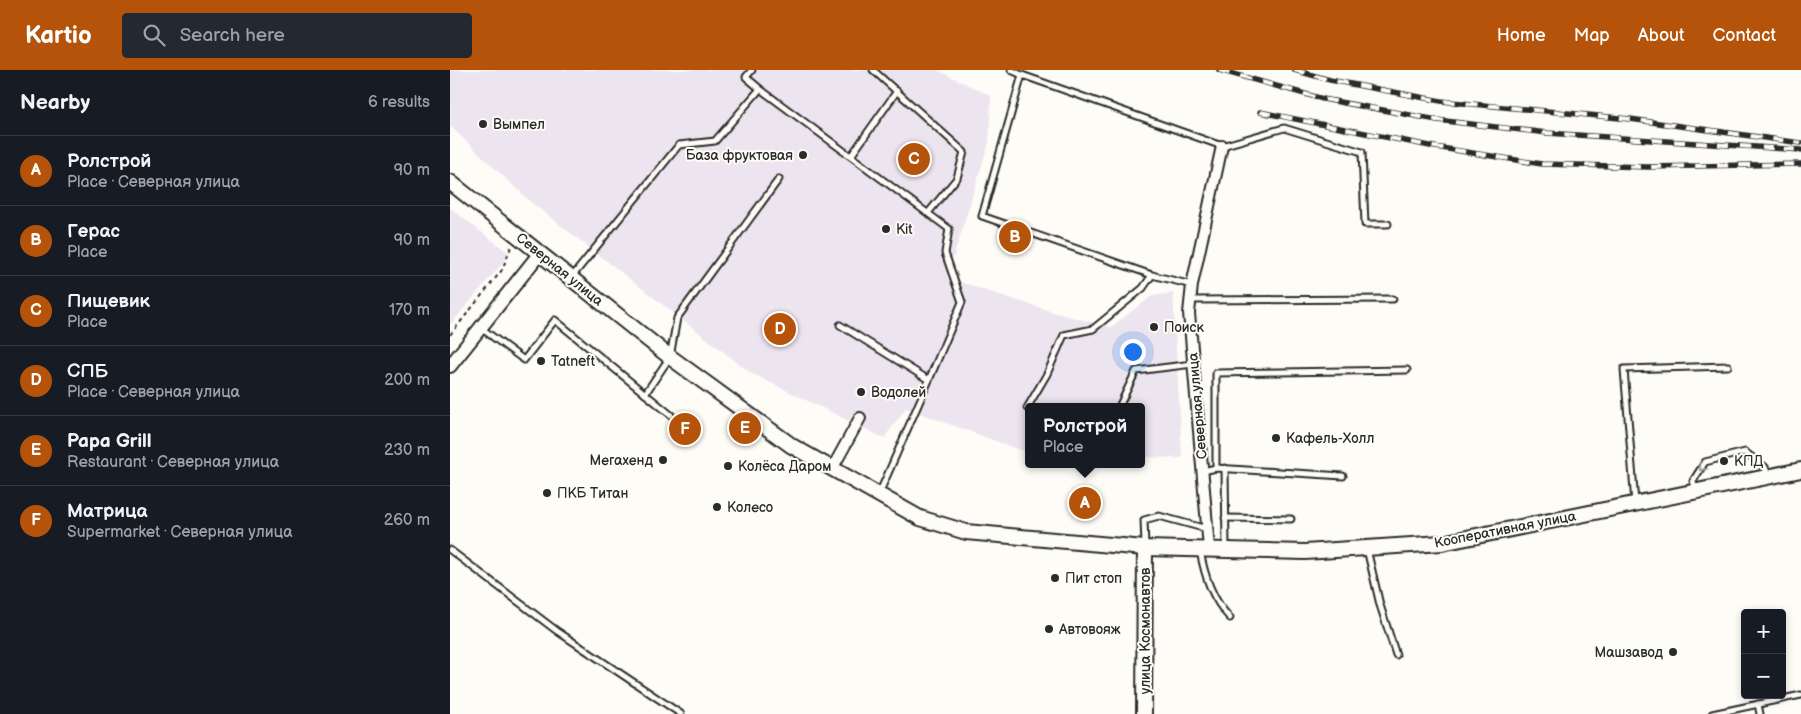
<!DOCTYPE html>
<html lang="en">
<head>
<meta charset="utf-8">
<style>
  body { margin:0; font-family:"Balsamiq Sans",sans-serif; background:#242831; color:#f1f3f6 }
  .controls { position:absolute; right:15px; bottom:15px; display:grid; overflow:hidden; border-radius:5px; box-shadow:0 2px 8px #0003 }
  .controls button { width:45px; height:45px; display:grid; place-items:center; padding:0; border:0; border-bottom:1px solid #363941; background:#171b24; color:#f1f3f6; font:25px sans-serif }
  .you { position:absolute; left:682px; top:281px; width:18px; height:18px; margin:-12px; border:4px solid #fff; border-radius:50%; background:#1a73e8; box-shadow:0 0 0 8px #1a73e833 }
  .badge { display:grid; place-items:center; width:32px; height:32px; border-radius:50%; background:#b45309; color:#fff; font-size:16px; font-weight:700 }
  .pin { position:absolute; translate:-50% -50%; border:2px solid #fff; box-shadow:0 1px 5px #0006 }
  .popup { position:absolute; left:575px; top:333px; width:120px; height:65px; box-sizing:border-box; display:grid; place-content:center; border-radius:5px; background:#171b24; filter:drop-shadow(0 1px 4px #0005); font-size:16px; white-space:nowrap; color:#9ea1a6 }
  .popup b { font-size:19px; color:#f1f3f6 }
  .popup::after { content:''; position:absolute; left:50%; top:100%; margin-left:-10px; border:10px solid transparent; border-top-color:#171b24 }
  .list { margin:0; padding:0; list-style:none }
  h2 { display:flex; justify-content:space-between; align-items:center; height:65px; margin:0; padding:0 20px; font-size:21px }
  h2 small { font-size:16px; font-weight:400; color:#9ea1a6 }
  .list li { display:grid; grid-template-columns:32px 1fr auto; gap:15px; align-items:center; box-sizing:border-box; height:70px; padding:0 20px; border-top:1px solid #363941 }
  .list b { display:block; font-size:19px; white-space:nowrap }
  .list p { margin:0; font-size:16px; white-space:nowrap; color:#9ea1a6 }
  .list em { font-size:16px; font-style:normal; color:#9ea1a6 }
  .icon { flex:none; width:28px; height:28px; fill:none; stroke:currentColor; stroke-width:2; stroke-linecap:round; stroke-linejoin:round }
  .map { position:relative; flex:none; width:1351px; height:644px; overflow:hidden }
  header { display:flex; align-items:center; gap:30px; box-sizing:border-box; height:70px; padding:0 25px; background:#b45309; color:#fff }
  header strong { font-size:24px }
  nav { display:flex; gap:28px; margin-inline-start:auto; font-size:18px }
  .search { width:350px; height:45px; background:#242831; display:flex; align-items:center; gap:12px; box-sizing:border-box; padding:0 18px; border-radius:5px; color:#9ea1a6; font-size:19px }
  main { display:flex }
  aside { flex:1; background:#171b24 }
  .map>svg:first-child { display:block }
  .built { fill:#ece4ee }
  .lines { fill:none; stroke-linecap:round; stroke-linejoin:round }
  .service-casing { stroke:#2b2b2b; stroke-width:9 }
  .minor-casing { stroke:#2b2b2b; stroke-width:14 }
  .tertiary-casing { stroke:#2b2b2b; stroke-width:16 }
  .secondary-casing { stroke:#2b2b2b; stroke-width:18 }
  .path { stroke:#2b2b2b; stroke-width:2; stroke-dasharray:4 4; stroke-linecap:butt }
  .service { stroke:#fdfcf7; stroke-width:5 }
  .minor { stroke:#fdfcf7; stroke-width:10 }
  .tertiary { stroke:#fdfcf7; stroke-width:12 }
  .secondary { stroke:#fdfcf7; stroke-width:14 }
  .rail-casing { stroke:#2b2b2b; stroke-width:5.5 }
  .rail { stroke:#fdfcf7; stroke-width:4; stroke-dasharray:11; stroke-linecap:butt }
  .oneway { stroke:#9e9e9b }
  .poi-dot { fill:#2b2b2b; stroke:#fdfcf7; stroke-width:2 }
  .labels { text-anchor:middle; stroke-width:4; stroke-linejoin:round; paint-order:stroke }
  .poi-label { font-size:14px; fill:#2b2b2b; stroke:#fdfcf7; text-anchor:start }
  .street-label { font-size:14px; fill:#2b2b2b; stroke:#fdfcf7 }
</style>
</head>
<body>
<header>
<strong>Kartio</strong>
<div class="search"><svg class="icon" aria-label="search" viewBox="0 0 24 24"><circle cx="10" cy="10" r="6"/><path d="M15 15l6 6"/></svg>Search here</div>
<nav><a>Home</a><a>Map</a><a>About</a><a>Contact</a></nav>
</header>
<main>
<aside>
<h2>Nearby<small>6 results</small></h2>
<ul class="list">
<li><span class="badge">A</span><div><b>Ролстрой</b><p>Place · Северная улица</p></div><em>90 m</em></li>
<li><span class="badge">B</span><div><b>Герас</b><p>Place</p></div><em>90 m</em></li>
<li><span class="badge">C</span><div><b>Пищевик</b><p>Place</p></div><em>170 m</em></li>
<li><span class="badge">D</span><div><b>СПБ</b><p>Place · Северная улица</p></div><em>200 m</em></li>
<li><span class="badge">E</span><div><b>Papa Grill</b><p>Restaurant · Северная улица</p></div><em>230 m</em></li>
<li><span class="badge">F</span><div><b>Матрица</b><p>Supermarket · Северная улица</p></div><em>260 m</em></li>
</ul>
</aside>
<div class="map">
<svg width="1351" height="644" viewBox="0 0 1351 644">
  <rect width="100%" height="100%" fill="#fdfcf7"/>
  <filter id="ink" filterUnits="userSpaceOnUse"><feTurbulence type="fractalNoise" baseFrequency=".02" numOctaves="2"/><feDisplacementMap in="SourceGraphic" scale="10" xChannelSelector="R" yChannelSelector="G"/><feConvolveMatrix kernelMatrix="1 2 1 2 8 2 1 2 1" color-interpolation-filters="sRGB"/></filter>
  <g filter="url(#ink)">
    <g class="built">
      <polygon points="0,0 487,0 541,26 539,72 497,208 606,243 661,257 702,226 723,223 732,388 691,387 691,337 579,337 579,381 570,380 456,338 434,368 301,303 82,133 0,56"/>
      <polygon points="0,138 60,184 0,255"/>
    </g>
    <g class="lines">
      <defs>
        <g id="service">
          <polyline points="302,0 296,7 310,19"/>
          <polyline points="423,0 514,82 507,108 478,143"/>
          <polyline points="561,0 572,5"/>
          <polyline points="401,86 447,21"/>
          <polyline points="702,205 532,146 572,5 772,76 834,58 912,82 915,154 938,154"/>
          <polyline points="121,208 229,75 265,71 310,19 499,159 495,183 512,232 479,310"/>
          <polyline points="741,230 943,229"/>
          <polyline points="390,255 479,310 429,424"/>
          <polyline points="31,258 74,290 105,250 221,345"/>
          <polyline points="195,324 220,287 227,248 329,109"/>
          <polyline points="669,337 686,301 743,294"/>
          <polyline points="577,338 597,304 614,265 643,259 693,218 702,205 742,215"/>
          <polyline points="766,398 766,303 957,300"/>
          <polyline points="775,398 776,479"/>
          <polyline points="753,401 766,398 893,406"/>
          <polyline points="1245,420 1243,411 1255,392 1295,382 1315,397 1318,406"/>
          <polyline points="1185,433 1174,299 1278,296"/>
          <polyline points="775,448 841,449"/>
          <polyline points="695,476 694,450 709,446 757,459"/>
          <polyline points="917,479 930,535 946,585"/>
          <polyline points="0,480 107,561 231,644"/>
          <path d="M750,481C755,507 762,529 780,548"/>
          <polyline points="1308,634 1310,644"/>
          <polyline points="1262,644 1351,625"/>
        </g>
        <g id="minor">
          <polyline points="382,399 410,348"/>
          <polyline points="759,479 739,243 742,215 772,76"/>
        </g>
        <polyline id="tertiary" points="0,296 90,183"/>
        <g id="secondary">
          <polyline points="0,112 220,287 342,376 470,448 516,462 695,478 855,482 992,473 1351,400"/>
          <polyline points="694,644 695,478"/>
        </g>
      </defs>
      <use href="#service" class="service-casing"/>
      <use href="#minor" class="minor-casing"/>
      <use href="#tertiary" class="tertiary-casing"/>
      <use href="#secondary" class="secondary-casing"/>
      <polyline class="path" points="0,265 52,200 61,177"/>
      <use href="#service" class="service"/>
      <use href="#minor" class="minor"/>
      <use href="#tertiary" class="tertiary"/>
      <use href="#secondary" class="secondary"/>
      <defs>
        <g id="rail">
          <polyline points="769,0 873,29 987,50 1097,63 1351,80"/>
          <polyline points="844,0 880,10 991,31 1180,49 1351,73"/>
          <polyline points="810,42 985,77 1092,94 1198,97 1351,94"/>
        </g>
      </defs>
      <use href="#rail" class="rail-casing"/>
      <use href="#rail" class="rail"/>
    </g>
    <defs><path id="oneway-chevron" d="M-2-3.5L2.5 0L-2 3.5" fill="none" stroke-width="1.6" stroke-linecap="round" stroke-linejoin="round" transform="scale(1.25)"/></defs>
    <use class="oneway" href="#oneway-chevron" transform="translate(1252 398) rotate(129)"/>
  </g>
  <g class="poi-dot">
    <circle cx="33" cy="54" r="5"/>
    <circle cx="353" cy="85" r="5"/>
    <circle cx="436" cy="159" r="5"/>
    <circle cx="704" cy="257" r="5"/>
    <circle cx="91" cy="291" r="5"/>
    <circle cx="411" cy="322" r="5"/>
    <circle cx="826" cy="368" r="5"/>
    <circle cx="213" cy="390" r="5"/>
    <circle cx="1274" cy="391" r="5"/>
    <circle cx="278" cy="396" r="5"/>
    <circle cx="97" cy="423" r="5"/>
    <circle cx="267" cy="437" r="5"/>
    <circle cx="605" cy="508" r="5"/>
    <circle cx="599" cy="559" r="5"/>
    <circle cx="1223" cy="582" r="5"/>
  </g>
  <g class="labels">
    <g class="poi-label">
      <text x="43" y="59">Вымпел</text>
      <text x="343" y="90" text-anchor="end">База фруктовая</text>
      <text x="446" y="164">Kit</text>
      <text x="714" y="262">Поиск</text>
      <text x="101" y="296">Tatneft</text>
      <text x="421" y="327">Водолей</text>
      <text x="836" y="373">Кафель-Холл</text>
      <text x="203" y="395" text-anchor="end">Мегахенд</text>
      <text x="1284" y="396">КПД</text>
      <text x="288" y="401">Колёса Даром</text>
      <text x="107" y="428">ПКБ Титан</text>
      <text x="277" y="442">Колесо</text>
      <text x="615" y="513">Пит стоп</text>
      <text x="609" y="564">Автовояж</text>
      <text x="1213" y="587" text-anchor="end">Машзавод</text>
    </g>
    <g class="street-label">
      <text transform="translate(110 199) rotate(39)" y="5">Северная улица</text>
      <text transform="translate(747 336) rotate(-95)" y="5">Северная улица</text>
      <text transform="translate(1055 459) rotate(-11)" y="5">Кооперативная улица</text>
      <text transform="translate(695 561) rotate(-90)" y="5">улица Космонавтов</text>
    </g>
  </g>
</svg>
<div class="controls">
<button>+</button>
<button>−</button>
</div>
<div class="you"></div>
<div class="pin badge" style="left:635px;top:433px">A</div>
<div class="popup"><b>Ролстрой</b>Place</div>
<div class="pin badge" style="left:565px;top:167px">B</div>
<div class="pin badge" style="left:464px;top:89px">C</div>
<div class="pin badge" style="left:330px;top:259px">D</div>
<div class="pin badge" style="left:295px;top:358px">E</div>
<div class="pin badge" style="left:235px;top:359px">F</div>
</div>
</main>
</body>
</html>
